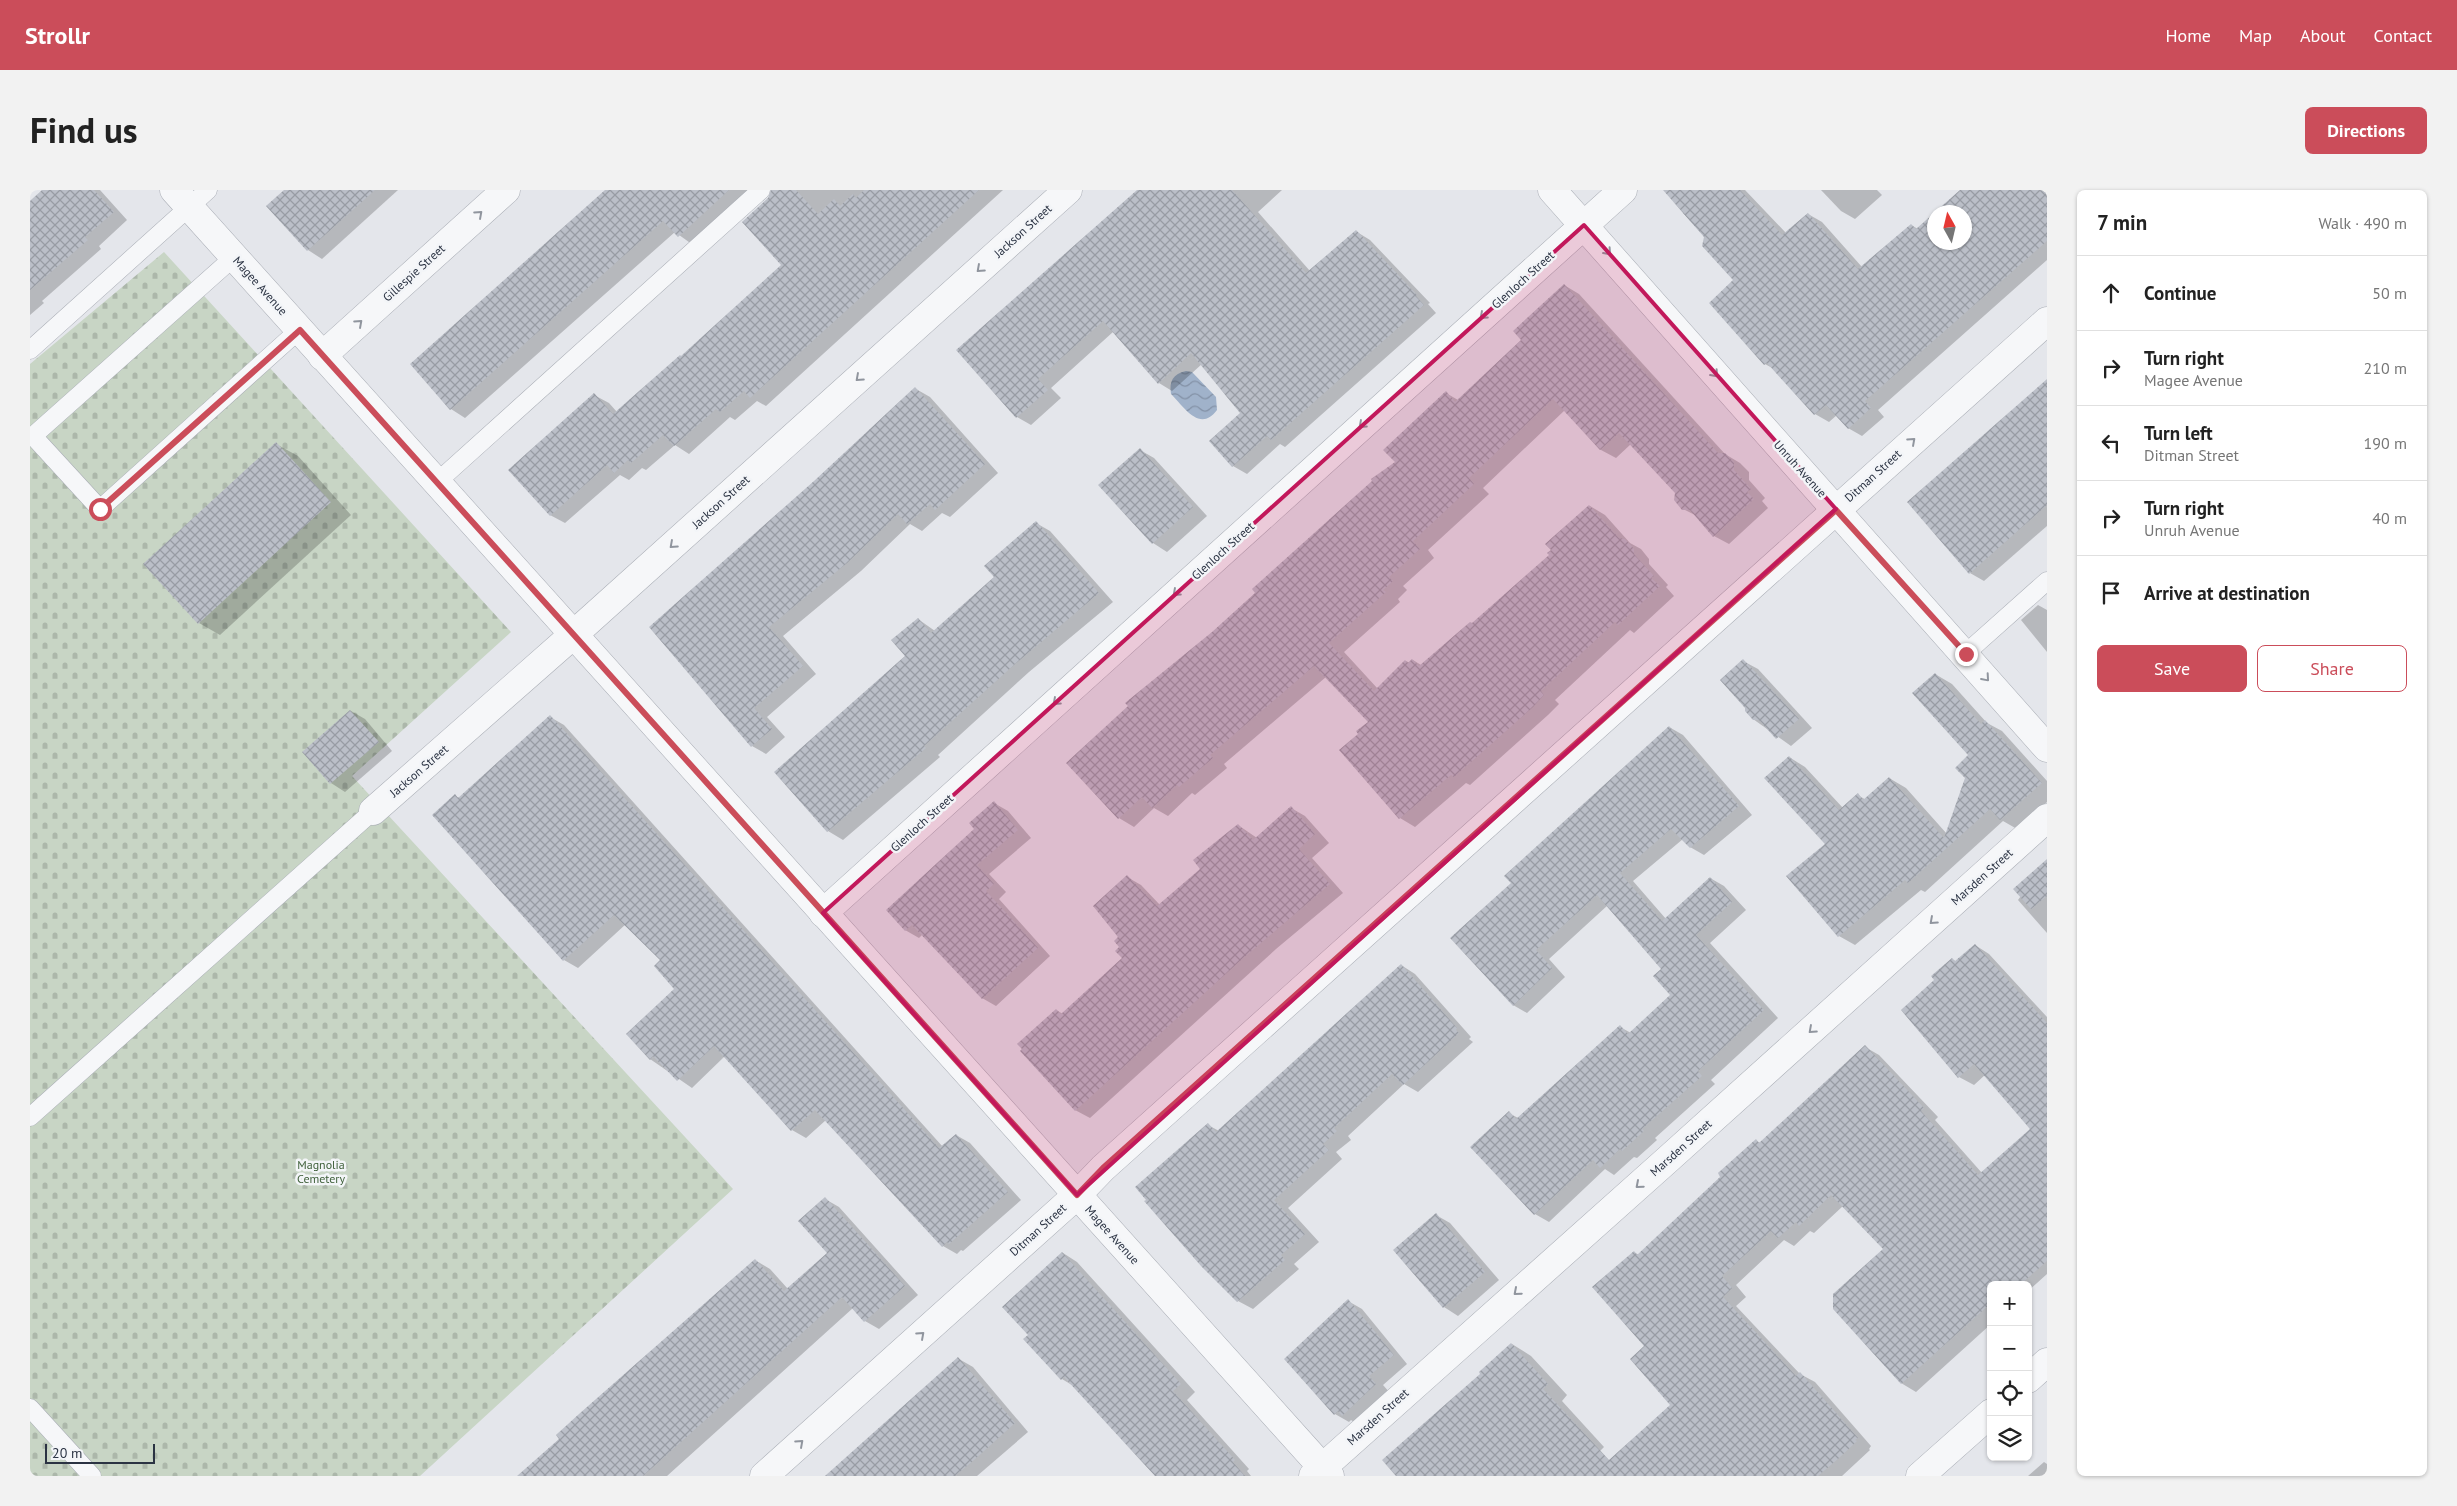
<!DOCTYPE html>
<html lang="en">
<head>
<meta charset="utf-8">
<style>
  body { margin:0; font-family:"PT Sans",sans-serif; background:#f2f2f2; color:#222 }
  .controls { position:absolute; right:15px; bottom:15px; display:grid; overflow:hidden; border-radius:8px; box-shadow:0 1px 4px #0004 }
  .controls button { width:45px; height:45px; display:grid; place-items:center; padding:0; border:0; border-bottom:1px solid #e0e0e0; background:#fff; color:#222; font:25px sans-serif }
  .compass { position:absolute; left:1897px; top:15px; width:45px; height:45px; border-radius:50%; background:#fff; box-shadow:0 1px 4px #0004; rotate:352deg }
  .scale { position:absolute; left:15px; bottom:12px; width:110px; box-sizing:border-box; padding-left:5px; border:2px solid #2b3343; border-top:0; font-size:14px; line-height:18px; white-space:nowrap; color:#2b3343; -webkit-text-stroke:4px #f3f5f8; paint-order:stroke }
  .stop { position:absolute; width:15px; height:15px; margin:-11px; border:4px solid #cb4d5a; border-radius:50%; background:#fff }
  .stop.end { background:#cb4d5a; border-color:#fff; box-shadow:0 1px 5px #0008 }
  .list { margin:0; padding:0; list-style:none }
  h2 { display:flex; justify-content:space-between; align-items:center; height:65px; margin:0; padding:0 20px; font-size:21px }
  h2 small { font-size:16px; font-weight:400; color:#767676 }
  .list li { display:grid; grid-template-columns:32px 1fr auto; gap:15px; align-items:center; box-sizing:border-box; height:75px; padding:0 20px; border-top:1px solid #e0e0e0 }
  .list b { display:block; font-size:19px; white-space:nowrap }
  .list p { margin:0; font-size:16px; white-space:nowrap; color:#767676 }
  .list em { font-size:16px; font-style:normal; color:#767676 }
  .actions { display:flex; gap:10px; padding:15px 20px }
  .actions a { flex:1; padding:11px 0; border:1px solid #cb4d5a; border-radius:8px; text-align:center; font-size:18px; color:#cb4d5a }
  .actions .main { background:#cb4d5a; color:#fff }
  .icon { flex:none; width:28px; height:28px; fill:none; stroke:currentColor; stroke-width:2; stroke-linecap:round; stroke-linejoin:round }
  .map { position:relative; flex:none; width:2017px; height:1286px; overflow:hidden; border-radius:8px }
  header { display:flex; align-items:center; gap:30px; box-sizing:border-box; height:70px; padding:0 25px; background:#cb4d5a; color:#fff }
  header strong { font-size:24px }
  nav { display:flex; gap:28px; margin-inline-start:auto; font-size:18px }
  .intro { display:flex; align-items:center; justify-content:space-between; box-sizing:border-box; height:120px; padding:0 30px }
  h1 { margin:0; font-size:35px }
  .button { padding:12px 22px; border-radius:8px; background:#cb4d5a; color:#fff; font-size:18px; font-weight:700 }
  main { display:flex; gap:30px; padding:0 30px }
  aside { flex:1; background:#fff; border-radius:8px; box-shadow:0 1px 4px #0004 }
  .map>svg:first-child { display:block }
  .cemetery { fill:url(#cemetery-stones) }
  .water { fill:url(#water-waves) }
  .shadow { fill:#0003 }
  .building { fill:url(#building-cross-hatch) }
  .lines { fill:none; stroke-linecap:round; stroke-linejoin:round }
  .service-casing { stroke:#a9adb5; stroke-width:19 }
  .minor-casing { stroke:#a9adb5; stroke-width:29 }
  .tertiary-casing { stroke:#a9adb5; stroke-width:29 }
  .service { stroke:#f6f7f9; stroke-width:18 }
  .minor { stroke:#f6f7f9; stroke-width:28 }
  .tertiary { stroke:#f6f7f9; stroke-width:28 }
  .oneway { stroke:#90959e }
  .route { stroke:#cb4d5a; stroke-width:6 }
  .marked { fill:#c2185b; fill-opacity:0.2; stroke:#c2185b; stroke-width:4; stroke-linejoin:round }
  .labels { text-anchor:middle; stroke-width:5; stroke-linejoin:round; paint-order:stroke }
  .street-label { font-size:12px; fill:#2b3343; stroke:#f3f5f8 }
  .park-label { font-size:12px; fill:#3e5f39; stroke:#f3f5f8 }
</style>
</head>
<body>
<header>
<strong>Strollr</strong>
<nav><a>Home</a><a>Map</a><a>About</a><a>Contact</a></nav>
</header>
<div class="intro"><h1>Find us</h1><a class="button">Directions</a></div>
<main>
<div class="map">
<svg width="2017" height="1286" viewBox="0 0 2017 1286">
  <defs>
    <pattern id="cemetery-stones" width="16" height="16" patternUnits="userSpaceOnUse" patternTransform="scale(1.25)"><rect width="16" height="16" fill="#c8d5c5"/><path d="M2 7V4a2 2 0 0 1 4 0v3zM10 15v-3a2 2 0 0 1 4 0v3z" fill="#acb7aa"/></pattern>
    <pattern id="water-waves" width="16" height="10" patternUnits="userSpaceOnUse" patternTransform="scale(1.25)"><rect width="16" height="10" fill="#a0b2ca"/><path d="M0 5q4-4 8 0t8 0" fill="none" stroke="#8391a6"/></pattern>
    <pattern id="building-cross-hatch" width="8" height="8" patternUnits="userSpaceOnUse" patternTransform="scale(1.25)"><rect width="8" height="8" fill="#bbbfc8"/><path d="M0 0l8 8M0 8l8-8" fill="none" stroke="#989ca4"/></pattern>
  </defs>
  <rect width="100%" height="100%" fill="#e4e6eb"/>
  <polygon class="cemetery" points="134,62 481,442 322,586 703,999 390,1286 0,1286 0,174"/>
  <path class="water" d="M1156,181L1162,182L1186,207L1187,220C1170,243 1154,217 1141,204C1139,191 1143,184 1156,181Z"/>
  <g class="shadow">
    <polygon points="14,0 70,0 97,30 69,56 71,59 12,111 14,113 0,125 0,13"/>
    <polygon points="255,0 368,0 292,69 278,60"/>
    <polygon points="577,0 738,0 663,55 645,42 435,228 421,219 382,174"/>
    <polygon points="742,0 973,0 736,216 727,211 705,230 700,227 659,264 645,255 616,280 612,278 599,290 590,285 535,333 520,325 564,205 579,213 587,222 652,167 753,75"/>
    <polygon points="1109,0 1252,0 1228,22 1280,81 1327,42 1340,50 1400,113 1398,114 1406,123 1255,257 1250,254 1217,284 1203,276 1212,223 1172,174 1142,201 1129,193 1083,142 1021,198 1031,208 1001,235 987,227"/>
    <polygon points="1660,0 1715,0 1756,43 1778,24 1792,32 1832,77 1881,35 1888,39 1904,25 1904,52 1934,52 1934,22 1907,22 1932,0 2017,0 2017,70 1848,220 1854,227 1832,246 1818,238 1807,225 1799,232 1785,224 1744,179 1735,174 1705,90 1675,47 1653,23"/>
    <polygon points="1791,0 1847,0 1852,5 1825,29 1811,21"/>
    <polygon points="1534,95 1549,104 1695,264 1710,273 1719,282 1719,290 1735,308 1732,311 1738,318 1699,354 1684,346 1667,326 1653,319 1646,303 1601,254 1586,268 1571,260 1535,220 1453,298 1459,304 1398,360 1404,368 1373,396 1377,400 1368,409 1370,412 1314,462 1348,499 1376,471 1380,473 1383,470 1391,475 1442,434 1520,365 1560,316 1575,325 1600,353 1611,359 1619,369 1619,374 1638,395 1636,397 1644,406 1604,443 1600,440 1525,510 1529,514 1518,525 1440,595 1436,593 1385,637 1370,628 1330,544 1339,532 1296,487 1194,574 1197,578 1165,605 1162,603 1138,626 1124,618 1104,637 1089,628 1182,443 1367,272 1416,203 1428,210 1493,150"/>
    <polygon points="2017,191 2017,336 1954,391 1940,383"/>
    <polygon points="886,199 900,207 968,283 920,327 912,323 892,341 880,334 831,381 753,446 786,484 737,527 755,547 736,564 722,556 621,437 784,292"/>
    <polygon points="246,254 268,266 321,325 190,445 169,433"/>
    <polygon points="1110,260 1124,268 1177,326 1137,362 1123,353"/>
    <polygon points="1006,333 1020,341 1083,412 999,482 908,565 910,567 813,650 798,641 746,582 876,466 888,429 905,441 966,387"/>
    <polygon points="2008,415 2017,420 2017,462 1991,430"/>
    <polygon points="1713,471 1728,479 1782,538 1761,556 1723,529"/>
    <polygon points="1905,484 1922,494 1957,533 1972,541 2017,591 2017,612 1987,639 1973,631 1895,702 1891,700 1825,755 1809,746 1797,654 1759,567 1775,577 1813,618 1828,605 1836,610 1859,588 1876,598 1917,644 1936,588 1940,565"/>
    <polygon points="321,521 335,529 362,561 315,602 301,593"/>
    <polygon points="520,527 534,535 913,957 926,945 940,953 991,1010 933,1061 931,1060 927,1064 913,1056 796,930 776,948 762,940 695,866 662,898 620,869 646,799 632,770 596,734 548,778 534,770 404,625 425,606 430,608"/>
    <polygon points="1639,537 1653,545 1722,625 1674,665 1660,657 1653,649 1603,691 1636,729 1680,688 1694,696 1716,720 1680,753 1748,828 1681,890 1685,894 1625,948 1627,950 1607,968 1604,967 1584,985 1575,979 1519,1032 1505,1024 1442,957 1479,923 1488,928 1590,837 1601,843 1642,805 1633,779 1578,715 1519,769 1535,787 1497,823 1483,815 1483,694"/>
    <polygon points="964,613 978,621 1001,648 959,684 976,702 969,709 1020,766 966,816 952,808 893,744 889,748 875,740"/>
    <polygon points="1261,618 1275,626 1299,653 1282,668 1313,703 1246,759 1060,928 1045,920 1026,820 1033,824 1094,768 1090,747 1097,687 1111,695 1130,715 1172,679 1208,635 1227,648"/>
    <polygon points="2017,670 2017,743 1988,710"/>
    <polygon points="1945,755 1959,764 2017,827 2017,898 1955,885 1944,895 1929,887 1906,790 1922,769 1927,772"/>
    <polygon points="1371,775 1385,784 1441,847 1439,849 1443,852 1388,902 1374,894 1318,946 1321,950 1306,962 1312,969 1258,1018 1289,1052 1264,1074 1269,1079 1223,1119 1208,1111 1180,1084 1178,935 1189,941"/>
    <polygon points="1835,857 1849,865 1908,927 1905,930 1952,983 2017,936 2017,1084 1998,1101 1998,1095 1961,1095 1961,1134 1886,1202 1871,1193 1855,1059 1813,1016 1784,1043 1780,1041 1764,1056 1754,1050 1706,1095 1716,1107 1706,1116 1770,1184 1785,1192 1841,1256 1839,1259 1840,1260 1812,1286 1654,1286 1642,1215 1616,1156 1604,1062 1609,1065 1692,987 1726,951 1731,953"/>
    <polygon points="795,1009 809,1017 888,1105 849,1139 835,1131 823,1118 637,1286 489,1286 725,1070 740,1079 758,1099 798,1063"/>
    <polygon points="1406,1025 1420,1033 1469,1090 1428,1126 1414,1117"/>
    <polygon points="1033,1063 1047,1072 1165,1202 1157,1210 1219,1279 1217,1281 1221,1286 1126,1286 1045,1197 1032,1189 999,1145"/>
    <polygon points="1318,1111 1332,1119 1377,1174 1353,1195 1360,1203 1327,1234 1321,1230 1319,1232 1305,1224"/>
    <polygon points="1482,1154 1501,1166 1537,1205 1532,1211 1574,1257 1568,1263 1589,1286 1368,1286 1452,1184"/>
    <polygon points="929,1169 943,1177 998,1242 947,1286 797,1286"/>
    <polygon points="2014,1272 2017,1274 2017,1286 1998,1286"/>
  </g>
  <g class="building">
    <polygon points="12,0 64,0 84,22 55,47 58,50 0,100 0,11"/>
    <polygon points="254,0 345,0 277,61 236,16"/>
    <polygon points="575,0 699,0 648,47 633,31 420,220 380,174"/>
    <polygon points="741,0 766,0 788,24 804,9 810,16 823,4 826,8 834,0 949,0 720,208 714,201 690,222 686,219 644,256 633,245 601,273 598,270 584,283 577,275 520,326 478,280 564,203 583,224 650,165 651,166 751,75 712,32 738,8"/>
    <polygon points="1107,0 1202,0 1276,83 1326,40 1387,105 1386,106 1394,115 1241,250 1237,246 1202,277 1179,251 1210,223 1161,163 1128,194 1073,131 1008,189 1018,200 986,228 926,160"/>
    <polygon points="1633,0 1710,0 1752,45 1778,23 1828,79 1881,34 1886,39 1904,23 1904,52 1934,52 1934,22 1905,22 1930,0 2017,0 2017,51 1835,211 1841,218 1818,239 1796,215 1784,225 1737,173 1734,175 1679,113 1703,90 1672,56 1674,47"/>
    <polygon points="1534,94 1688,263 1695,263 1704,272 1704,280 1721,299 1717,302 1724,309 1683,347 1660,320 1652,320 1644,310 1645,303 1589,243 1570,260 1523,209 1439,288 1444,294 1383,351 1390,359 1359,387 1363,391 1353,400 1356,402 1299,453 1344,501 1375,470 1378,473 1382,469 1389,476 1440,432 1442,433 1519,365 1517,363 1521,360 1515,354 1559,315 1589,348 1595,349 1604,359 1604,364 1624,386 1621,388 1630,396 1588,435 1585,432 1511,501 1514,505 1503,517 1424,587 1421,585 1369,629 1309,560 1328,544 1326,541 1338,532 1284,476 1180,565 1183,568 1149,597 1147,595 1122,618 1112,607 1088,629 1036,573 1098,516 1095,513 1182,442 1225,403 1222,399 1342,291 1341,289 1365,272 1353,260 1416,201 1425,212 1491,150 1483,141"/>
    <polygon points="2017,189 2017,315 1939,384 1877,312"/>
    <polygon points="885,197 955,274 905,320 900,314 877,334 868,324 817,373 739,437 773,476 724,518 742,539 721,557 619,437 784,291"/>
    <polygon points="246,252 301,312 168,434 113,374"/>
    <polygon points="1110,258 1163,317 1122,354 1068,295"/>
    <polygon points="1006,331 1069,403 985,474 894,556 896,558 797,642 744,582 875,466 861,450 888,428 901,443 964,387 954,376"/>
    <polygon points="1713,469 1769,529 1746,549 1729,530 1723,530 1715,521 1715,518 1690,490"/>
    <polygon points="1905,483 1951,534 1955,530 2012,593 1970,630 1960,619 1878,693 1875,690 1808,747 1756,686 1795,654 1734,588 1759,566 1809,620 1828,603 1833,610 1859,587 1914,648 1935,588 1925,578 1938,565 1882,503"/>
    <polygon points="320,520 349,552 300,594 272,562"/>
    <polygon points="520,525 909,958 926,944 978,1002 919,1054 917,1052 912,1057 785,920 761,941 684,856 647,891 623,866 620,870 596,844 644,799 624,776 630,770 584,725 533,771 402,625 425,604 428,608"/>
    <polygon points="1639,536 1709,616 1660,658 1641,639 1590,683 1632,731 1680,687 1702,712 1666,745 1734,820 1668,881 1672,886 1612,939 1614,941 1592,961 1590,959 1570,978 1563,970 1504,1025 1440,957 1479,921 1486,929 1590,835 1598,844 1640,805 1623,786 1631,779 1567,705 1506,760 1522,778 1483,816 1420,748 1481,693 1474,686"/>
    <polygon points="964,611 988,640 947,675 964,694 956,701 1008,758 952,809 882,735 875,741 856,720 944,639 939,633"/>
    <polygon points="1261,616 1285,644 1269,659 1300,694 1211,770 1045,921 990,861 992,859 987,854 1026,819 1031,824 1092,768 1085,761 1089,757 1084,751 1088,747 1063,716 1097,685 1127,716 1170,679 1163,670 1208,634 1223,650"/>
    <polygon points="2017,669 2017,706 2001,719 1983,699"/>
    <polygon points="1945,754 2017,833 2017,1071 1990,1095 1961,1095 1961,1113 1871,1194 1803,1119 1803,1104 1853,1059 1801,1005 1769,1036 1766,1032 1748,1048 1741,1041 1692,1086 1702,1098 1693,1107 1766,1186 1770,1182 1828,1248 1825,1250 1827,1251 1809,1268 1788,1286 1366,1286 1352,1270 1450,1184 1449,1182 1481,1153 1518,1194 1513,1199 1579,1270 1640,1215 1600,1169 1614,1156 1562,1097 1604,1061 1607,1065 1690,987 1688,983 1726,949 1729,953 1835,855 1894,918 1891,921 1948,985 2000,939 1944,874 1928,888 1871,820 1904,790 1901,786 1922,768 1925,771"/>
    <polygon points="1371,774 1427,838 1426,840 1429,843 1373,895 1362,884 1304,938 1307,941 1293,954 1299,960 1244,1010 1275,1044 1251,1065 1255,1070 1207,1112 1171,1076 1114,1011 1116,1010 1105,997 1178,933 1186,942"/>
    <polygon points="795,1007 875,1096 834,1132 812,1107 613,1286 487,1286 529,1249 526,1245 549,1224 725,1069 754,1101 797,1063 768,1031"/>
    <polygon points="1406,1023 1455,1082 1413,1118 1363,1060"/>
    <polygon points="1032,1062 1151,1194 1143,1201 1205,1270 1203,1272 1215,1286 1125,1286 1034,1187 1031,1190 993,1149 998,1145 972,1117"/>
    <polygon points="1318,1109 1364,1165 1339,1186 1346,1194 1312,1226 1308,1221 1304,1225 1254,1169"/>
    <polygon points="928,1167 985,1233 944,1270 925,1286 795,1286"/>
  </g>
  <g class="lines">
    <defs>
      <g id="service">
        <polyline points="204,67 3,246 70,319 269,140"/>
        <polyline points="0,160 178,0"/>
        <polyline points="406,293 731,0"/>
        <polyline points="1935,464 2017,391"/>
        <polyline points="0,927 343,621"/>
        <polyline points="0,1218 62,1286"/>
      </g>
      <g id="minor">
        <polyline points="144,0 1300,1286"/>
        <polyline points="1522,0 2017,558"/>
        <polyline points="292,166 476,0"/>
        <polyline points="343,621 543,445 1038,0"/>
        <polyline points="793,723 1593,0"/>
        <polyline points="734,1286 1047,1005 1073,978 2017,131"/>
        <polyline points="1283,1286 1636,971 2017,628"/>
      </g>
      <g id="tertiary">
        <polyline points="1998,1189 2017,1172"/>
        <polyline points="1890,1286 1961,1223"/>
      </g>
    </defs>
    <use href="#service" class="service-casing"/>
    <use href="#minor" class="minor-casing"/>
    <use href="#tertiary" class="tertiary-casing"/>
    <use href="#service" class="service"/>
    <use href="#minor" class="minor"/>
    <use href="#tertiary" class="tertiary"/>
  </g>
  <defs><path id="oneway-chevron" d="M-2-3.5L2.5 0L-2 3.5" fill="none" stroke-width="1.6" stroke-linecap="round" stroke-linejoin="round" transform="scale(1.25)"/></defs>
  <g class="oneway">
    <use href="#oneway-chevron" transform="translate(449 24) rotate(-42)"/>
    <use href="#oneway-chevron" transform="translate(1578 62) rotate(48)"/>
    <use href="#oneway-chevron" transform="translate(950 79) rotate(138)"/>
    <use href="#oneway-chevron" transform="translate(1453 126) rotate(138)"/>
    <use href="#oneway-chevron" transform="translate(329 133) rotate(-42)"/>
    <use href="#oneway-chevron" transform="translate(1685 184) rotate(48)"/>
    <use href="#oneway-chevron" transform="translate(829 188) rotate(138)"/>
    <use href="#oneway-chevron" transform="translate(1332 235) rotate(138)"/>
    <use href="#oneway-chevron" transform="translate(1882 251) rotate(-42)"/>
    <use href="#oneway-chevron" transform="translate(643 355) rotate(138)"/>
    <use href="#oneway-chevron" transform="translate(1146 403) rotate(138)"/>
    <use href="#oneway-chevron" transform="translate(1956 488) rotate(49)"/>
    <use href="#oneway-chevron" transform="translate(1026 512) rotate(138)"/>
    <use href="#oneway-chevron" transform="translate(1903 731) rotate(138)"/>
    <use href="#oneway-chevron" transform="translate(1782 840) rotate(138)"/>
    <use href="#oneway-chevron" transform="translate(1609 995) rotate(139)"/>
    <use href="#oneway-chevron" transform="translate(1487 1102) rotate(139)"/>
    <use href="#oneway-chevron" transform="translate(891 1145) rotate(-42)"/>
    <use href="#oneway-chevron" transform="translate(770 1253) rotate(-42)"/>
  </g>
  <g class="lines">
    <polyline class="route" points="70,319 270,140 1047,1005 1073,978 1806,320 1936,464"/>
  </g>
  <path class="marked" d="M1554,35L1806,319L1047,1005L793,723Z"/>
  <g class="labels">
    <g class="street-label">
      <text transform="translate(993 41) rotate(-42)" y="4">Jackson Street</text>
      <text transform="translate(384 83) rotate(-42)" y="4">Gillespie Street</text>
      <text transform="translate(1493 90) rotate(-42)" y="4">Glenloch Street</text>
      <text transform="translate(230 96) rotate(48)" y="4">Magee Avenue</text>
      <text transform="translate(1770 279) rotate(48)" y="4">Unruh Avenue</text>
      <text transform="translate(1843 286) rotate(-42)" y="4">Ditman Street</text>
      <text transform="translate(691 312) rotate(-42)" y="4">Jackson Street</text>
      <text transform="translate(1193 361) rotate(-42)" y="4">Glenloch Street</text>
      <text transform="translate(389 581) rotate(-41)" y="4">Jackson Street</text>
      <text transform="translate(892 633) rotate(-42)" y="4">Glenloch Street</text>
      <text transform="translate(1952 687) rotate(-42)" y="4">Marsden Street</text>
      <text transform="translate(1651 958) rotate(-42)" y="4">Marsden Street</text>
      <text transform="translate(1008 1040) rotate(-42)" y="4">Ditman Street</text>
      <text transform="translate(1082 1045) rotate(48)" y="4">Magee Avenue</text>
      <text transform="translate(1348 1227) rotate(-42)" y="4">Marsden Street</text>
    </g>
    <g class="park-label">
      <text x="291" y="979">Magnolia<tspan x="291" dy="14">Cemetery</tspan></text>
    </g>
  </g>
</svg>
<div class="controls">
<button>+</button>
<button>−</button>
<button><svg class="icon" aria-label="locate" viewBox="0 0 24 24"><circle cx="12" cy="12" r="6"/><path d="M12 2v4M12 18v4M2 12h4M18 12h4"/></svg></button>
<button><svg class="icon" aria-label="layers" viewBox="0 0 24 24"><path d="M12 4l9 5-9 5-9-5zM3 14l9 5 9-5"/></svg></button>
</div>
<svg class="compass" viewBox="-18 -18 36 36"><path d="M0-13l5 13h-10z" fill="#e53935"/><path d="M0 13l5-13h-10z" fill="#767676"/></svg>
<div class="scale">20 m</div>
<div class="stop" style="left:70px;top:319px"></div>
<div class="stop end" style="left:1936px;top:464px"></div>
</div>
<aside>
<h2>7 min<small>Walk · 490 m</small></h2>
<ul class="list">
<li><svg class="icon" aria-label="ahead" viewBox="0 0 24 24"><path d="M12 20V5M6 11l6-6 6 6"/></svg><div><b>Continue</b></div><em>50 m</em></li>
<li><svg class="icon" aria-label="right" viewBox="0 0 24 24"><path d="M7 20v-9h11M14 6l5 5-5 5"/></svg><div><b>Turn right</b><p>Magee Avenue</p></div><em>210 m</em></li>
<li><svg class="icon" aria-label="left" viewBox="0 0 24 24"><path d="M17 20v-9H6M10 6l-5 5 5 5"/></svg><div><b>Turn left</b><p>Ditman Street</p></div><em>190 m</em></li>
<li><svg class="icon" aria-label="right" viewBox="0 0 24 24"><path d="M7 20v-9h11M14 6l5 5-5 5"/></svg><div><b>Turn right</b><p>Unruh Avenue</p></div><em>40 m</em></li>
<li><svg class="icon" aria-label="arrive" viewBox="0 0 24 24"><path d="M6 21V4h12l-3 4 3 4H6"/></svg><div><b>Arrive at destination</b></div></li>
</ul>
<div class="actions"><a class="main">Save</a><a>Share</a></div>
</aside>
</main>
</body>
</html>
